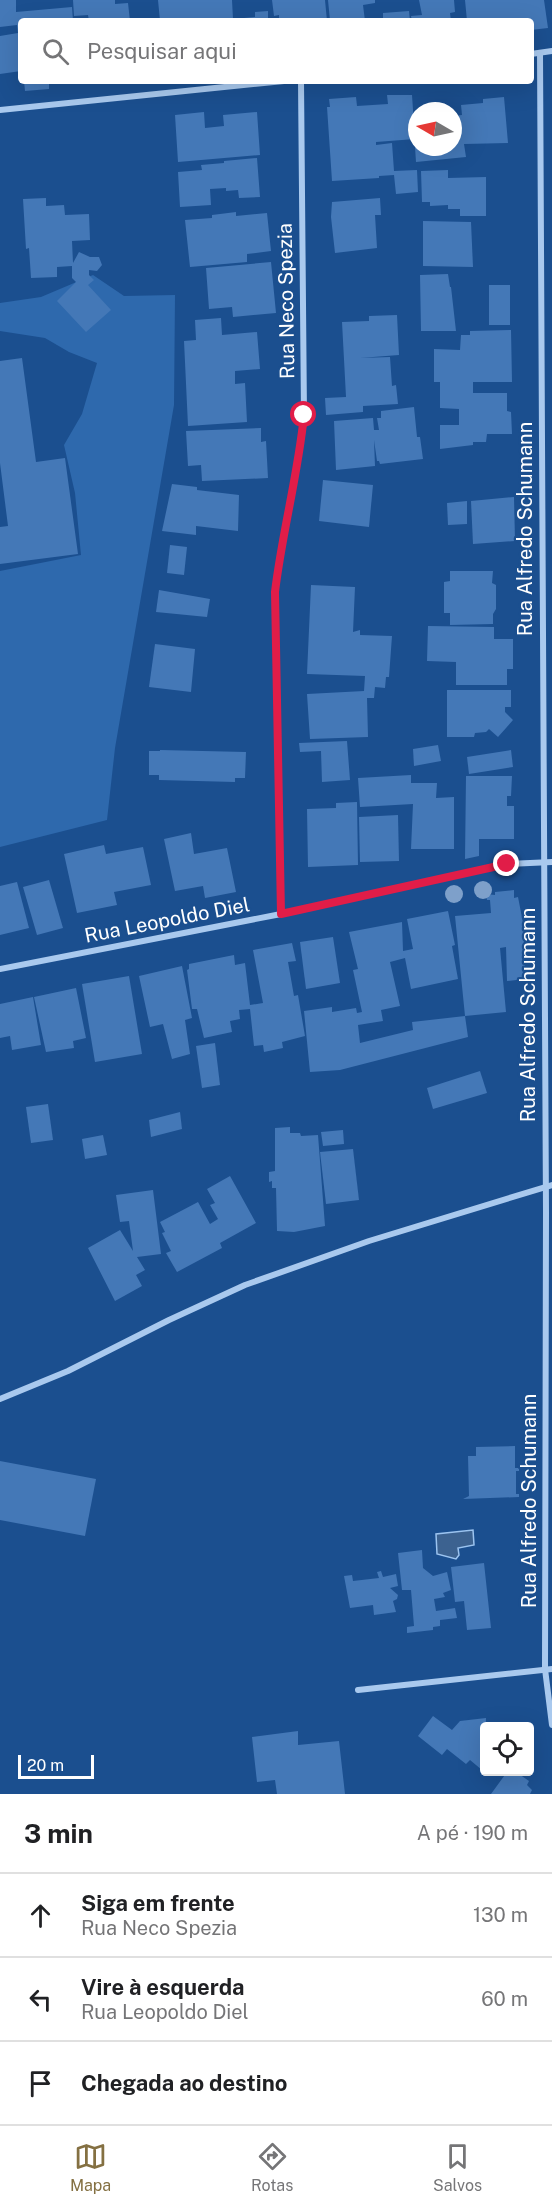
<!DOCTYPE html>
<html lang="pt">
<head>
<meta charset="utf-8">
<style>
  body { margin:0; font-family:"Public Sans",sans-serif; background:#f2f2f2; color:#202124 }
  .controls { position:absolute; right:18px; bottom:18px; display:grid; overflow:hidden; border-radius:6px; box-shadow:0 6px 24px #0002 }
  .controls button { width:54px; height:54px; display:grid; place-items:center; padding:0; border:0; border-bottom:2px solid #e0e0e0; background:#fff; color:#202124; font:30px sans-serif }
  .compass { position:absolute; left:408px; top:102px; width:54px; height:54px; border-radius:50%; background:#fff; box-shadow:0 6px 24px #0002; rotate:279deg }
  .scale { position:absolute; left:18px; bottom:15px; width:76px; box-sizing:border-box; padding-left:6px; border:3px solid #fff; border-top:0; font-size:16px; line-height:21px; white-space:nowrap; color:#fff; -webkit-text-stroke:4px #1b4f8f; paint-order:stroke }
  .stop { position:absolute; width:18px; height:18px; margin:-14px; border:4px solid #e11d48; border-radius:50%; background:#fff }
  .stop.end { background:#e11d48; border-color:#fff; box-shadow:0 2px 6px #0008 }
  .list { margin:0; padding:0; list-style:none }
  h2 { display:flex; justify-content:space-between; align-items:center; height:78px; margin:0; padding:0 24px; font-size:26px }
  h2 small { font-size:20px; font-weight:400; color:#757577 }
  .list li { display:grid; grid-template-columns:39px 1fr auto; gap:18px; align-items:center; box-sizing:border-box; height:84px; padding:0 24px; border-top:2px solid #e0e0e0 }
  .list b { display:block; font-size:22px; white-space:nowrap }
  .list p { margin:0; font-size:20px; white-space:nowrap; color:#757577 }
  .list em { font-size:20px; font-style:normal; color:#757577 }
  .icon { flex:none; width:33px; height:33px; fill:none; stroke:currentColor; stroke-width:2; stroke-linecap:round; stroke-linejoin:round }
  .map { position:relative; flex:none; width:552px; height:1794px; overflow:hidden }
  .search { position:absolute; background:#fff; box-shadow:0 6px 24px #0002; left:18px; right:18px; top:18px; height:66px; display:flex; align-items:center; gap:15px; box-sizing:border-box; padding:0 21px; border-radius:6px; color:#757577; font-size:22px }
  .sheet { height:330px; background:#fff }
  nav { display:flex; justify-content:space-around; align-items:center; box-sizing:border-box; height:84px; border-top:2px solid #e0e0e0; background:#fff; font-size:16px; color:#757577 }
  nav a { display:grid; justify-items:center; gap:3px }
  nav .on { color:#847042 }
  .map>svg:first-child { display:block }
  .green { fill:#2e69ad }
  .water { fill:#3c6290; stroke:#9cc4f0; stroke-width:1.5 }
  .building { fill:#4478b7 }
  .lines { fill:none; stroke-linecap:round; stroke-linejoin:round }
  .street { stroke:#a9c9ee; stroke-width:6 }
  .tree { fill:#7ea0ca }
  .route { stroke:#e11d48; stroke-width:8 }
  .labels { text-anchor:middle; stroke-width:4.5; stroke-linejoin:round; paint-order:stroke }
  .street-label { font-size:20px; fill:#fff; stroke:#1b4f8f }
</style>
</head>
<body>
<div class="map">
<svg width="552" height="1794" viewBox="0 0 552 1794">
  <rect width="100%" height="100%" fill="#1b4f8f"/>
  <polygon class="green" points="93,275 124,296 175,295 174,405 115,748 107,820 0,847 0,571 81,555 75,493 64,445 82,414 97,363 69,352 45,338 0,331 0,303 41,297"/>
  <polygon class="water" points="473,1530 474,1545 458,1548 459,1555 456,1559 437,1554 436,1534"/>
  <g class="building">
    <polygon points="0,0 16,0 16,12 72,7 73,21 21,21 21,71 0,74 0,36 18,33 17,25 0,27"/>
    <polygon points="73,0 115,0 115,4 128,3 130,21 89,21 88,15 74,16"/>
    <polygon points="158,0 232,0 233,19 255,17 255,12 268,11 268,21 160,21"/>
    <polygon points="272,0 325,0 327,21 279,21 279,15 274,16"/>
    <polygon points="328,0 375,0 375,3 363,5 365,21 330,21"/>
    <polygon points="419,0 454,0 455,12 450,13 451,21 412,21 411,16 422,15"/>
    <polygon points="465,0 544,0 548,28 531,30 531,21 467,21"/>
    <polygon points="409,11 410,21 383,21 383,13"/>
    <polygon points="24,81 49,81 49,89 25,91"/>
    <polygon points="387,95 412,95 415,139 376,142 376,145 392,143 394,171 417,170 418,192 396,194 394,175 379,176 379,178 332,181 327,107 330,107 329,99 356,97 357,106 388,104"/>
    <polygon points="504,97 508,143 464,144 466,157 416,162 415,147 453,147 453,116 462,115 461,105 483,103 483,99"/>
    <polygon points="204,112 205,128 224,126 223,115 257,112 260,155 178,162 175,115"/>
    <polygon points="257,158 260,197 239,198 238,190 226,191 226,188 210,189 211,205 180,207 178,172 202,170 201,165 224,163 224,161"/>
    <polygon points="448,170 448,178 486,177 486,216 460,216 460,209 448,209 448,205 430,206 430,202 422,202 421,171"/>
    <polygon points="46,198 46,206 64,205 65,215 89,214 90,240 72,241 73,263 79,252 90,257 99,257 102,265 97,271 89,270 89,275 94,280 88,285 111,310 86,332 57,301 76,282 72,278 72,266 57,267 57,277 31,278 29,248 26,249 23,199"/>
    <polygon points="380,198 381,215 375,215 377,248 335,253 331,217 332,202"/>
    <polygon points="236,212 236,216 267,213 271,251 247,254 247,262 190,267 185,220 212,218 212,215"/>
    <polygon points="423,221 471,222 473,267 423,266"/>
    <polygon points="271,262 276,313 233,317 232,307 209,309 206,268"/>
    <polygon points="448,274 450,287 451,287 456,331 421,331 420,275"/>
    <rect x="489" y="285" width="21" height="40"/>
    <polygon points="397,315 399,355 360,358 390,357 392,386 396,385 398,404 363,406 363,412 326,415 325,398 346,397 342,322 369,321 369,316"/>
    <polygon points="221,318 222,335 257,332 260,369 235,371 235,384 245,383 247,422 188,426 184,341 196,340 195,320"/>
    <polygon points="511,330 512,382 473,382 473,393 507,393 507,411 511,412 512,434 487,434 486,442 473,442 473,445 440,449 440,425 459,425 459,409 440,408 440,382 434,382 434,349 460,350 461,335 470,335 470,331"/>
    <polygon points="22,358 36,462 65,458 78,554 0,564 0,527 8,526 0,463 0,361"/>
    <polygon points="414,407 417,437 420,437 423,459 380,464 379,461 377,461 374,440 375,466 336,470 334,421 373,418 374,430 379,430 377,418 381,418 381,411"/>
    <polygon points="261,428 261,442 266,441 268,478 202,481 201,465 188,466 186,431"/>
    <polygon points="323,480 373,485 369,527 319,521"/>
    <polygon points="172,484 197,487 197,490 239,495 238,531 196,526 196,535 162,531"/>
    <polygon points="514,497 515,541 473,544 471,501"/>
    <polygon points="467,501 467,524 448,525 447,503"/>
    <polygon points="170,545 187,547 184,575 167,573"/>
    <polygon points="450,571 493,571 492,583 496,585 496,609 493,614 493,624 450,625 450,613 444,613 444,582 450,581"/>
    <polygon points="311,585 355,587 353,632 360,630 360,635 392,636 389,677 386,677 385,688 375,687 374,698 367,698 368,737 310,739 307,694 364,691 365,676 307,674"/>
    <polygon points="159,590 210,599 207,617 156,612"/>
    <polygon points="428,626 494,627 494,639 513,639 513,669 507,669 507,685 456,685 456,662 427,661"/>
    <polygon points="155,644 195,649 191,692 149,687"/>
    <polygon points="447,690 511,690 511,707 505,707 505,712 513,720 498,737 489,729 486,732 475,733 474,737 447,737"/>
    <polygon points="347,741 350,780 322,782 321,751 300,752 299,743"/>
    <polygon points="438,745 441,761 414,766 413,749"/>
    <polygon points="160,750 246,752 245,778 235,778 235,782 159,780 159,775 149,775 149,751 160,751"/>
    <polygon points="511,750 513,767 469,774 467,757"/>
    <polygon points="411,775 411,783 437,783 436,798 454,797 454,849 411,849 413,804 360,807 358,778"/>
    <polygon points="466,776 512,776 511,796 507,796 507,806 514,806 514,839 479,839 479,856 465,859"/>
    <polygon points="357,802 358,865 308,867 307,809 336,808 336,803"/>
    <polygon points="398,815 399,861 360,862 359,817"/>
    <polygon points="191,833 194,854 227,848 236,892 205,898 203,886 175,891 164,839"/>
    <polygon points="104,845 106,854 143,847 151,885 114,892 117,905 77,913 64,854"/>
    <polygon points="49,880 63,928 37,935 23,887"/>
    <polygon points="17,882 29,928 0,935 0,886"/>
    <polygon points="514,890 514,898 518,897 525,933 525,979 507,981 506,947 500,948 506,1012 465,1016 455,916 491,913 490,900 487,900 486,894 495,895 495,892"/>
    <polygon points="448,911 455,945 452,946 458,979 411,989 405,958 390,962 400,1006 381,1010 383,1021 358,1025 360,1043 413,1030 412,1022 465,1016 468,1037 340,1070 310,1072 304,1011 332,1007 332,1012 356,1008 357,1013 362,1012 353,970 358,969 349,932 402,922 403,951 413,949 407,919"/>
    <polygon points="333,937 340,983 306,989 300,942"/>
    <polygon points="292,943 296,961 288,962 294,996 298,995 305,1036 282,1042 283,1048 264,1052 263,1045 254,1046 250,1009 239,1010 240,1019 230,1021 232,1032 204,1038 197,1009 192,1009 187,970 189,969 189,964 234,955 235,965 245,963 250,1005 263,1003 253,950"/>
    <polygon points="182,966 192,1018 185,1020 190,1054 172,1059 163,1024 150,1027 139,976"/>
    <polygon points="129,976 142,1054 95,1062 82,984"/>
    <polygon points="76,988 86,1038 73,1041 74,1048 46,1052 34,997"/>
    <polygon points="33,997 41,1045 12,1050 10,1036 0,1038 0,1004"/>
    <polygon points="215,1043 220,1085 202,1088 196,1046"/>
    <polygon points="480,1071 487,1093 433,1109 427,1088"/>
    <polygon points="48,1104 53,1140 31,1143 26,1107"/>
    <polygon points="180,1112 182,1129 151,1137 149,1120"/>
    <polygon points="290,1127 290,1133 300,1133 301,1136 318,1135 325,1226 294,1232 277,1231 276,1188 272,1188 272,1181 269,1182 269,1172 275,1171 275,1128"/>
    <polygon points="343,1130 344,1144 323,1146 321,1132"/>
    <polygon points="103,1135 107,1155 85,1159 82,1139"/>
    <polygon points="353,1149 359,1200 326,1204 320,1152"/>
    <polygon points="230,1176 256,1223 220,1243 222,1248 177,1272 166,1253 171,1251 162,1233 165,1232 160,1222 198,1202 210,1224 218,1219 210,1205 215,1203 207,1189"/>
    <polygon points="153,1190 161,1254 137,1257 145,1270 136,1275 142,1286 115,1301 88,1248 120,1230 133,1251 129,1221 120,1222 116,1195"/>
    <polygon points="515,1446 515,1468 519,1468 519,1471 516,1471 516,1494 519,1494 519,1497 463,1499 469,1496 468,1456 476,1456 476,1447"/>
    <polygon points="0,1461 96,1479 85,1536 0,1520"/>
    <polygon points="422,1550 423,1568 433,1576 447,1572 451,1590 443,1593 445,1597 434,1599 436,1611 455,1608 457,1618 440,1620 440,1626 433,1627 433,1630 407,1633 407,1627 414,1626 411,1590 402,1590 398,1553"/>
    <polygon points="484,1563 491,1628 467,1630 464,1601 455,1602 451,1567"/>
    <polygon points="381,1571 383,1577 396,1574 398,1586 390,1588 398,1595 397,1599 393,1601 396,1612 374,1615 373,1605 350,1608 344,1576 352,1575 353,1581 379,1578 377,1572"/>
    <polygon points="433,1716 452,1730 460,1721 486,1718 484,1768 482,1770 470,1760 466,1764 447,1749 442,1755 418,1736"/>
    <polygon points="298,1731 298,1745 339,1741 345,1794 277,1794 275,1780 257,1782 252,1737"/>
    <polygon points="507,1772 516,1772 529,1781 527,1785 532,1790 530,1794 491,1794"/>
  </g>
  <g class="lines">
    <g class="street">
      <polyline points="540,53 546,1212 545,1669 552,1725"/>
      <polyline points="531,54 552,51"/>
      <polyline points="0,110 284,81"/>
      <path d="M281,914L275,592C282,533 298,475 304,415L301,81"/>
      <polyline points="0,969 281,914 507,864 552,862"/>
      <polyline points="0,1399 68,1371 169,1320 245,1285 369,1241 552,1185"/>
      <polyline points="358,1690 552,1669"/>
    </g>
  </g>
  <g class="tree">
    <circle cx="483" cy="890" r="9"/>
    <circle cx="454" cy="894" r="9"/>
  </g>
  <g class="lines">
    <path class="route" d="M304,415C298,475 282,533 275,592L281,914L507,864"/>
  </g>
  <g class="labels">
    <g class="street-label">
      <text transform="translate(286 301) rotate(-91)" y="7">Rua Neco Spezia</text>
      <text transform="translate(525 529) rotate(-90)" y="7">Rua Alfredo Schumann</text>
      <text transform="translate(167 920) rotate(-11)" y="7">Rua Leopoldo Diel</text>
      <text transform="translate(528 1015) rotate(-90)" y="7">Rua Alfredo Schumann</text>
      <text transform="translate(529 1501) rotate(-90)" y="7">Rua Alfredo Schumann</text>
    </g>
  </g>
</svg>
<div class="controls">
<button><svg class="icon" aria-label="locate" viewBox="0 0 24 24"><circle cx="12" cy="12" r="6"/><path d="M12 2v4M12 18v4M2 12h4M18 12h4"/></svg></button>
</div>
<svg class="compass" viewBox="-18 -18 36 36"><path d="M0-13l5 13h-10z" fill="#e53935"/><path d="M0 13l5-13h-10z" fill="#757577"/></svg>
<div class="scale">20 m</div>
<div class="stop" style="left:304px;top:415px"></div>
<div class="stop end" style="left:507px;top:864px"></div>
<div class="search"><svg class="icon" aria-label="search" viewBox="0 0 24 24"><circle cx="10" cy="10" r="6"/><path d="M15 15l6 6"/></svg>Pesquisar aqui</div>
</div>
<section class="sheet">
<h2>3 min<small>A pé · 190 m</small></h2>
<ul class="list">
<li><svg class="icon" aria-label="ahead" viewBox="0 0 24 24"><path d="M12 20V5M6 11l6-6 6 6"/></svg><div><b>Siga em frente</b><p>Rua Neco Spezia</p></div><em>130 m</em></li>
<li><svg class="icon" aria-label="left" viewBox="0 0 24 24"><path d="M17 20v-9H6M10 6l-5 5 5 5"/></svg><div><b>Vire à esquerda</b><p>Rua Leopoldo Diel</p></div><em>60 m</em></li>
<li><svg class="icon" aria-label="arrive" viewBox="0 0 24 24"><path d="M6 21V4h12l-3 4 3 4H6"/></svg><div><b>Chegada ao destino</b></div></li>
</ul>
</section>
<nav>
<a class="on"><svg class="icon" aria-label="map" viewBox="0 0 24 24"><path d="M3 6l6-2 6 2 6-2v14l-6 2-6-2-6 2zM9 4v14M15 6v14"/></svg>Mapa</a>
<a><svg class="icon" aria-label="directions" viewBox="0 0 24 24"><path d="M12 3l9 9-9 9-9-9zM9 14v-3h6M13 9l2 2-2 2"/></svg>Rotas</a>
<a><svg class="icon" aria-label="saved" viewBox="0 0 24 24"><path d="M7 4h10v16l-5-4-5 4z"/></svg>Salvos</a>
</nav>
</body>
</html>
